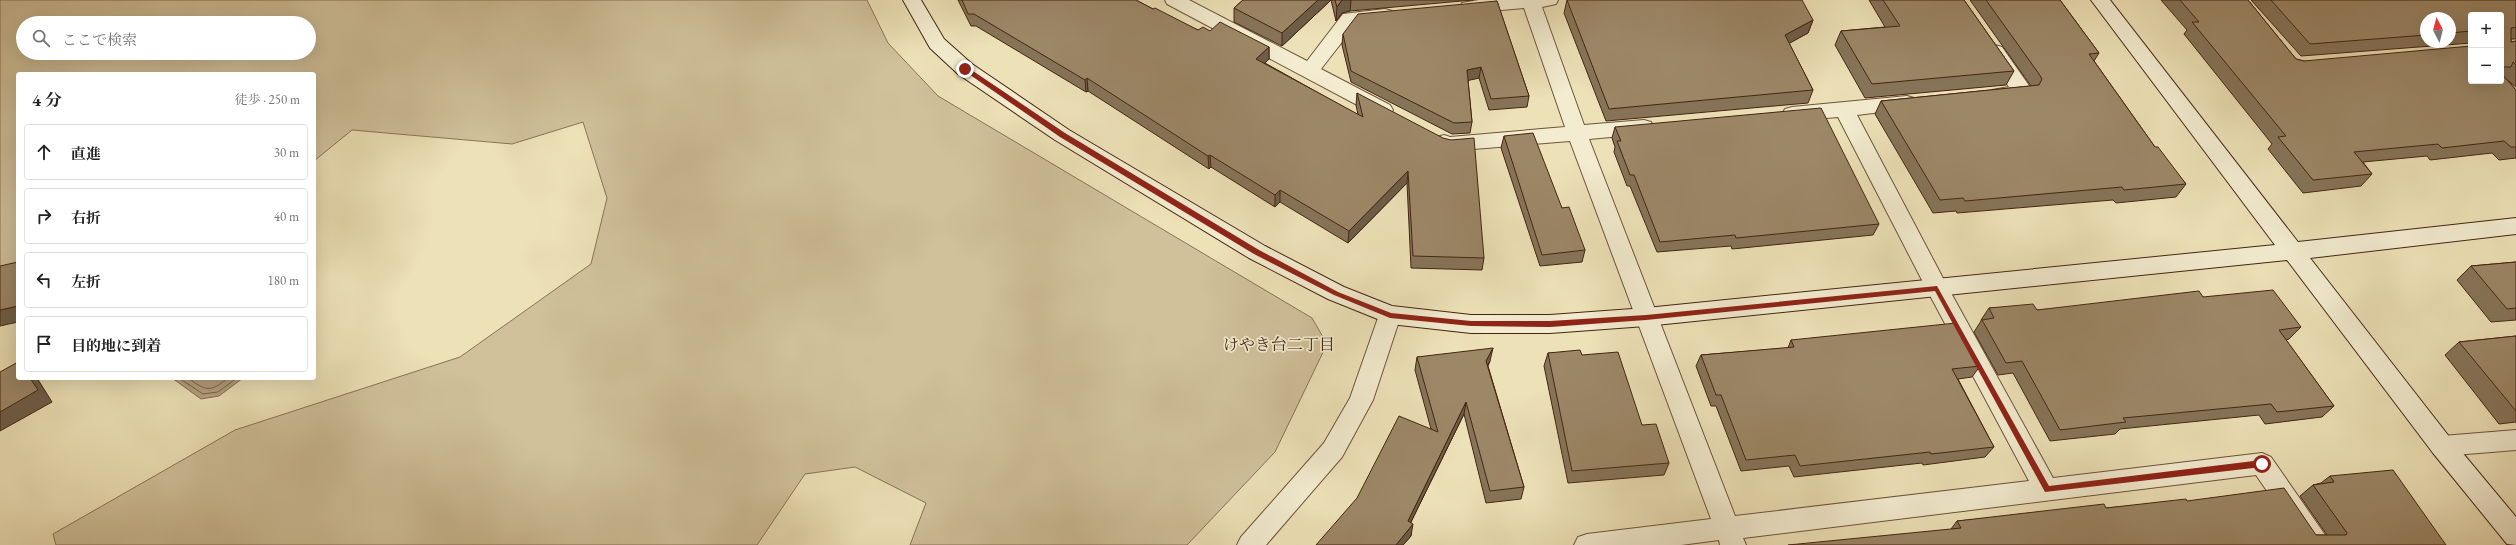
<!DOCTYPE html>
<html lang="ja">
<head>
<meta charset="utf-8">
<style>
  body { margin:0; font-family:"EB Garamond","Noto Serif JP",serif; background:#f6f6f6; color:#222 }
  .controls { position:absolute; right:12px; top:12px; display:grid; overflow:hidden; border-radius:4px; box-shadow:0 4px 16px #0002 }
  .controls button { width:36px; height:36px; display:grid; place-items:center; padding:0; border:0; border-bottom:1px solid #e0e0e0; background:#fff; color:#222; font:20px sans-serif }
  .compass { position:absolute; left:2420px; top:12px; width:36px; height:36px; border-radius:50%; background:#fff; box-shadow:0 4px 16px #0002; rotate:353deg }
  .stop { position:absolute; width:12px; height:12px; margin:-9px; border:3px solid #8f2418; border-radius:50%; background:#fff }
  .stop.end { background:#8f2418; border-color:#fff; box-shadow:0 1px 4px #0008 }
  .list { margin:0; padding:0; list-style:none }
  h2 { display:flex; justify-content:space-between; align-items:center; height:52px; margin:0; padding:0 16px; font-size:17px }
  h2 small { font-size:13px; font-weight:400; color:#767676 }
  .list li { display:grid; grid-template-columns:26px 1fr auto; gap:12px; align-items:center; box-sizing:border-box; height:56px; margin:0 8px 8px; padding:0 8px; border:1px solid #e0e0e0; border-radius:4px }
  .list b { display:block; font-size:15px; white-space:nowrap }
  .list em { font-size:13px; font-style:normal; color:#767676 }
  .icon { flex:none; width:22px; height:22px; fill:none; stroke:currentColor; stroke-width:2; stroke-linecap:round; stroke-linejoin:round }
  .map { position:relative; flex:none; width:2516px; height:545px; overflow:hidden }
  .search { position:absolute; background:#fff; box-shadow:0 4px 16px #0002; left:16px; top:16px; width:300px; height:44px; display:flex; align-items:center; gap:10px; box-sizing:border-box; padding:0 14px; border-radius:22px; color:#767676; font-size:15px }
  .panel { position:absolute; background:#fff; box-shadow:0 4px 16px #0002; left:16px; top:72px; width:300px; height:308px; border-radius:4px }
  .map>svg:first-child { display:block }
  .green { fill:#d0c19b; stroke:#8a7356; fill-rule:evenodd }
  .water { fill:#b4a17f; stroke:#886f53 }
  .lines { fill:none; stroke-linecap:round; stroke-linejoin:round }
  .shore { stroke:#7c6348; stroke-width:1 }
  .street-casing { stroke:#6f543a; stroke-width:2 }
  .secondary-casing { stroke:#452511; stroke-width:2 }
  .street { fill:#f3ecd0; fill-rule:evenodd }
  .secondary { fill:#f3ecd0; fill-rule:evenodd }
  .wall { fill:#867459; stroke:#452511; fill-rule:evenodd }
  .shaded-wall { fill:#6d5e48; stroke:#452511 }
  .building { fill:#9c8767; stroke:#452511 }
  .route { fill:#8f2418 }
  .labels { text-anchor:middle; stroke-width:3.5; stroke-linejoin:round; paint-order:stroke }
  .neighbourhood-label { font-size:16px; fill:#452511; stroke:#f3ecd0 }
</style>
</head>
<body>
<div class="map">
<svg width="2516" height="545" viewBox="0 0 2516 545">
  <rect width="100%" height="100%" fill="#ede1b7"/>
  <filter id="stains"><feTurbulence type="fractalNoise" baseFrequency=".005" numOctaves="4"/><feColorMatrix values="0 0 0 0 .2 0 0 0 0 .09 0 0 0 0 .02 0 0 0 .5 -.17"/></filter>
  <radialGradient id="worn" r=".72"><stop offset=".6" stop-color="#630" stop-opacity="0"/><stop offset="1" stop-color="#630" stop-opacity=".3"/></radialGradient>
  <path class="green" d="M0,0H867L888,43L938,96L1312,318L1327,344L1275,452L1187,545H910L926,503L855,467L805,474L757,545H56L53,534L235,430L460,357L591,264L607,198L583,122L512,144L352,130L314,161V74H18V265L0,269ZM23,23H309V53H23Z"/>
  <polygon class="water" points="172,378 243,378 219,396 201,399"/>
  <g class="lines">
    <g class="shore">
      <polyline points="179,378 203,394 218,392 237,378"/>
      <path d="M188,378C206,391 210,393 228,378"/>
    </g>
    <defs>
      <g id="street">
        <polygon points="1165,0 1189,0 1307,61 1343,14 1385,9 1392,11 1394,15 1392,19 1356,24 1321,69 1390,105 1393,110 1390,115 1383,117 1376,115 1167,4"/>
        <polygon points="1558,0 1556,4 1542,7 1584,125 1644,120 1651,122 1654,127 1651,132 1644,134 1589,139 1735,516 2029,481 1926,288 1838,117 1792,121 1785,119 1782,114 1785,109 1792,107 1907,96 1914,98 1917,103 1914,108 1857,115 1945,282 2053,478 2262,453 2271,457 2332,545 2304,545 2256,475 1743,538 1746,545 1720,545 1719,540 1681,545 1574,545 1578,537 1587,534 1711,519 1570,141 1449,151 1437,147 1434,142 1437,137 1444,135 1450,137 1565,127 1524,8 1469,13 1462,11 1460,7 1462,3 1479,0"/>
        <polygon points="1995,45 2002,47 2030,87 2033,92 2030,97 1999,102 1992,100 1989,95 1992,90 2009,87 1985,52 1988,47"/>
        <polygon points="1390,306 1398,309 1401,315 1373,400 1342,457 1266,545 1237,545 1241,537 1324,443 1350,398 1379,315 1382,309"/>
        <polygon points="2516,430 2516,450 2442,456 2433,453 2430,446 2433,439 2442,436"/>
      </g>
      <polygon id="secondary" points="903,0 921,0 944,39 972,64 1069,130 1265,246 1344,287 1392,306 1471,315 1550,315 1646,308 2275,245 2091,0 2110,0 2298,242 2516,218 2516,234 2310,258 2451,439 2516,517 2516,545 2507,544 2433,453 2287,260 1646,326 1550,333 1471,333 1390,324 1328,299 1249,258 1055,140 958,74 930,48"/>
    </defs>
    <use href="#street" class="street-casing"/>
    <use href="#secondary" class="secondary-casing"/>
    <use href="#street" class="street"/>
    <use href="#secondary" class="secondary"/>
  </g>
  <g class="wall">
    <polygon points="958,0 1136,0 1153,9 1198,30 1210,31 1269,47 1269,59 1265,63 1358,115 1356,105 1357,93 1484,258 1482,270 1411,268 1407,183 1348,243 1280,202 1275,207 1211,167 1209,169 1088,91 1086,92 976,26 971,26"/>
    <polygon points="1243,0 1473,0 1350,11 1342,13 1336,21 1331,0 1282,46 1234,22 1234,8"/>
    <polygon points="1567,0 1813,20 1808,33 1789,43 1813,90 1808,103 1606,121 1564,13"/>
    <polygon points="1869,0 1964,0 2014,71 2006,85 1865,98 1835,45 1841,31 1885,27"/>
    <polygon points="1970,0 2060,0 2099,53 2094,61 2155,147 2186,184 2176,197 2116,203 2113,200 1957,213 1956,211 1933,213 1875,114 1881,101 2031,86"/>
    <path d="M2161,0H2248L2296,59L2304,61L2501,81V15H2471V44V43L2301,56L2251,0H2516V39H2511V42L2516,41V87L2506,79L2516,90V158L2499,160L2492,153L2430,160L2427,156L2363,162L2372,174L2361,186L2303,193L2268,149L2272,144L2184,34L2187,30ZM2426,18H2450V42H2426Z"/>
    <polygon points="1497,1 1529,96 1527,107 1489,110 1479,78 1468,80 1472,122 1470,133 1452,134 1351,82 1342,45 1343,34"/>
    <polygon points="1615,127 1879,224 1873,235 1732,249 1731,246 1657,252 1630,186 1627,186 1614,152 1615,147 1612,138"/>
    <polygon points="1504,136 1562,208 1585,250 1582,262 1540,266 1501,148"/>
    <polygon points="2516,262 2516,320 2491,322 2457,280 2471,266"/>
    <polygon points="2203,297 2301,327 2289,339 2286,340 2334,406 2322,417 2265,424 2259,415 2120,429 2115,434 2050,441 2013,373 1998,375 1974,332 1981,321 1981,320 1989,308 2037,310"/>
    <polygon points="2516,336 2516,422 2499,424 2445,355 2459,342"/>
    <polygon points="1791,340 1980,366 1972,377 1958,379 1994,447 1985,457 1923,465 1922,463 1794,477 1789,466 1741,471 1716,406 1711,406 1696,366 1701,355 1788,348"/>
    <polygon points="1548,353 1582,355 1642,425 1669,463 1664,475 1568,483 1544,366"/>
    <polygon points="1417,357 1490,361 1488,366 1524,487 1521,499 1486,503 1464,414 1411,522 1411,536 1403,545 1431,429 1415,370"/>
    <polygon points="2330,476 2446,545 1951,529 1957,521 2187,501 2316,535 2327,535 2300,496 2313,485 2321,483"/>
  </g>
  <g class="shaded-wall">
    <polygon points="1318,0 1331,0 1282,46 1282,33"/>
    <polygon points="1342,0 1351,0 1350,11 1342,13 1336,21 1337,7"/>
    <polygon points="1813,20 1808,33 1781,48 1785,35"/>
    <polygon points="1269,47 1269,59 1256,71 1256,59"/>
    <polygon points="1481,67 1479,78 1466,81 1467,70"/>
    <polygon points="1087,78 1088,91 1086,92 1085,80"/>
    <polygon points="1210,155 1211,167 1209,169 1208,156"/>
    <polygon points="1408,171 1407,183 1348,243 1349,231"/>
    <polygon points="1280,190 1280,202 1275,207 1275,195"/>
    <polygon points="18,306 18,322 0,326 0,310"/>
    <polygon points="1493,348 1490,361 1483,374 1486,361"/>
    <polygon points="30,378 37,378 52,402 0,431 0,412"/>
    <polygon points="1466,402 1464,414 1406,532 1408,521"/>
    <polygon points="1413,524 1411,536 1403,545 1396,545"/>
  </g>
  <g class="building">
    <polygon points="962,0 1136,0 1153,9 1155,8 1198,30 1203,27 1210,31 1220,22 1269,47 1256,59 1363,117 1357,93 1443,138 1451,140 1474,138 1484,258 1413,256 1408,171 1349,231 1280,190 1275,195 1210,155 1208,156 1087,78 1085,80 974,14 968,14"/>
    <polygon points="1243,0 1318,0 1282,33 1234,8"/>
    <polygon points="1335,0 1342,0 1337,7"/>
    <polygon points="1567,0 1802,0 1813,20 1785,35 1813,90 1609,109"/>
    <polygon points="1883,0 1964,0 2014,71 1872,84 1841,31 1900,26"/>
    <polygon points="1986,0 2060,0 2099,53 2089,54 2155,147 2158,147 2186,184 2124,190 2122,187 1965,201 1963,198 1940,200 1881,101 2039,85 2042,79 2039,74"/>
    <polygon points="2180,0 2248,0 2296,59 2304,61 2471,46 2471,81 2501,81 2501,73 2516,90 2516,147 2511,147 2504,141 2442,148 2438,144 2354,152 2372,174 2313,180 2278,137 2286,136 2192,22 2199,22"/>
    <polygon points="2271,0 2516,0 2516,27 2511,28 2511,42 2516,41 2516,65 2513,62 2511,67 2501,67 2501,15 2471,15 2471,31 2450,33 2450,18 2426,18 2426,35 2310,44"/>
    <polygon points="1497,1 1529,96 1491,99 1481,67 1467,70 1472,122 1454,123 1351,71 1343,34 1358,14"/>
    <polygon points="1821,108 1879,224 1736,238 1735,235 1660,242 1634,175 1630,175 1617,141 1621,141 1615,127"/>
    <polygon points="1533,133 1562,208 1569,207 1585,250 1542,255 1504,136"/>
    <polygon points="18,262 18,306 0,310 0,266"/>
    <polygon points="2516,262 2516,308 2507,309 2471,266"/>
    <polygon points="2273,290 2301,327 2279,330 2334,406 2277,412 2271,404 2123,418 2126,422 2060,430 2022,361 2006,363 1982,320 1994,318 1989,308 2033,304 2037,310 2199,291 2203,297"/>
    <polygon points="1956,323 1980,366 1952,369 1994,447 1931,454 1930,452 1800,466 1795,455 1746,460 1721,395 1716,395 1701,355 1794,347 1791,340"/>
    <polygon points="2516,336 2516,411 2459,342"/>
    <polygon points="1493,348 1486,361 1524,487 1490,491 1466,402 1408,521 1413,524 1396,545 1316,545 1357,498 1399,416 1438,432 1417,357"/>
    <polygon points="1580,350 1582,355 1618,352 1642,425 1656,424 1669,463 1572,471 1548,353"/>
    <polygon points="18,362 18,378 30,378 38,390 0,412 0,372"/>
    <polygon points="2393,470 2446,545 1788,545 1961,528 1957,521 2104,504 2106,508 2186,499 2187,501 2284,488 2316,535 2346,535 2347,533 2313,485 2334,482 2330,476"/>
  </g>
  <polygon class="route" points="963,67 967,67 1065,133 1259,250 1338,292 1391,313 1471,321 1550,321 1646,315 1937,286 2049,486 2262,460 2265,464 2262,467 2045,492 1935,291 1646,320 1550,327 1471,326 1390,318 1334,295 1254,254 1060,137 963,70"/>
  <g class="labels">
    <g class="neighbourhood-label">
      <text x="1279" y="350">けやき台二丁目</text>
    </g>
  </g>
  <rect width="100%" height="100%" filter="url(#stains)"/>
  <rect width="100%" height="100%" fill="url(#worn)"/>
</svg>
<div class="controls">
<button>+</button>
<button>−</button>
</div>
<svg class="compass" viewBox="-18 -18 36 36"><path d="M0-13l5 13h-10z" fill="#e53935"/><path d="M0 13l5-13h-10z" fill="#767676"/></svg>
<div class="stop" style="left:2262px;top:464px"></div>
<div class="stop end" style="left:965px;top:69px"></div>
<div class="search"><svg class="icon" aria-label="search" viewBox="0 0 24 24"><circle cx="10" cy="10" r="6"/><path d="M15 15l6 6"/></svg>ここで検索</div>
<section class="panel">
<h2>4 分<small>徒歩 · 250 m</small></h2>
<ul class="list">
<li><svg class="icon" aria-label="ahead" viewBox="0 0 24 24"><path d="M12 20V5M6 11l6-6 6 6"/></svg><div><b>直進</b></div><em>30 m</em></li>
<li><svg class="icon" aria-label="right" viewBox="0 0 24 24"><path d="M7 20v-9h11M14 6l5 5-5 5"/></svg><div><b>右折</b></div><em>40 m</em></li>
<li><svg class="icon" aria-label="left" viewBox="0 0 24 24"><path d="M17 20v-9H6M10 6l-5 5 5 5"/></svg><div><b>左折</b></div><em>180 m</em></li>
<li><svg class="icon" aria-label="arrive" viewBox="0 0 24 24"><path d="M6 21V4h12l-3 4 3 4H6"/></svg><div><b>目的地に到着</b></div></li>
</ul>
</section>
</div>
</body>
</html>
